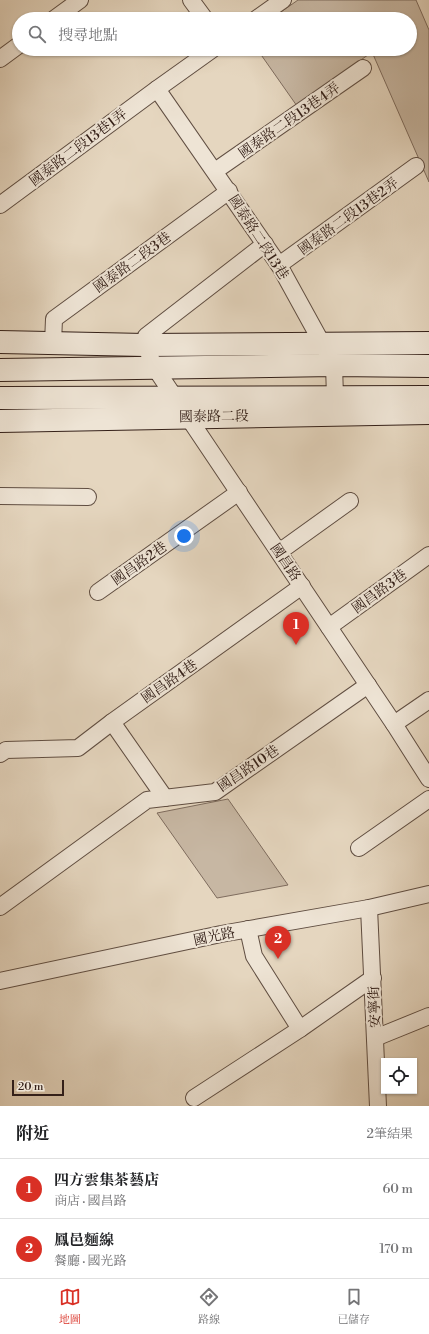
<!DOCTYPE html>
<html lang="zh-TW">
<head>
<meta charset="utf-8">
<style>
  body { margin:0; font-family:"Libre Bodoni","Noto Serif TC",serif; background:#f2f2f2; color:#202124 }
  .controls { position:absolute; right:12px; bottom:12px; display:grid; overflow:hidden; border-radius:0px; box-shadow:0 1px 3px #0004 }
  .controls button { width:36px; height:36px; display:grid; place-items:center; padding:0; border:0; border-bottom:1px solid #e0e0e0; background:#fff; color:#202124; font:20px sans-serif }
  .scale { position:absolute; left:12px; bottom:10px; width:52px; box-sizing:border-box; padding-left:4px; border:2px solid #342019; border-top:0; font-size:11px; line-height:14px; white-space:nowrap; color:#342019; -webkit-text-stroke:3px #eee4d5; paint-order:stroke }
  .you { position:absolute; left:184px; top:536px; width:14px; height:14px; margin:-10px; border:3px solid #fff; border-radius:50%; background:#1a73e8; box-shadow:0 0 0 6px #1a73e833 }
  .badge { display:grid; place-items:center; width:26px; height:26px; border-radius:50%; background:#d93025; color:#fff; font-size:13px; font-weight:700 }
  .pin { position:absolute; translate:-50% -33px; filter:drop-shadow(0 1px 2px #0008) }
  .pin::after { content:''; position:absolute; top:21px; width:14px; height:12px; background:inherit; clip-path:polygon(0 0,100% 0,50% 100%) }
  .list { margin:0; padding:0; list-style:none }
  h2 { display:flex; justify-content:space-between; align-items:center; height:52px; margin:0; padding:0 16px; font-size:17px }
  h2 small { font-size:13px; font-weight:400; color:#757577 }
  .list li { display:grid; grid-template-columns:26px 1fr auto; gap:12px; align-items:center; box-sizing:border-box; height:60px; padding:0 16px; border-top:1px solid #e0e0e0 }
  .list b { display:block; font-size:15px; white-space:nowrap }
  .list p { margin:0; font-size:13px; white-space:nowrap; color:#757577 }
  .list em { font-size:13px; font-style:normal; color:#757577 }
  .icon { flex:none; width:22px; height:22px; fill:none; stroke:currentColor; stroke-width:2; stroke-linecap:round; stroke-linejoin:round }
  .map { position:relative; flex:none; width:429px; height:1106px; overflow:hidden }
  .search { position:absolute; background:#fff; box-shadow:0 1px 3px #0004; left:12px; right:12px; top:12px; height:44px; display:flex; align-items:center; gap:10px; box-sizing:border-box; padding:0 14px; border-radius:22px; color:#757577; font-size:15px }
  .sheet { height:172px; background:#fff }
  nav { display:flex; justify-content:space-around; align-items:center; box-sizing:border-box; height:56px; border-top:1px solid #e0e0e0; background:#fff; font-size:11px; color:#757577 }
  nav a { display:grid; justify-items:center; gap:2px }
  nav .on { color:#d93025 }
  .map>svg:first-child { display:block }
  .green { fill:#c7b7a3; stroke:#7e6c5e }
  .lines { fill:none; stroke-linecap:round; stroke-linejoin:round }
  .street-casing { stroke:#604e42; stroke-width:18 }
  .secondary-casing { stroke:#342019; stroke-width:24 }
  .street { stroke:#eee4d5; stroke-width:16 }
  .secondary { stroke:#eee4d5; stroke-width:22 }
  .labels { text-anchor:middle; stroke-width:4; stroke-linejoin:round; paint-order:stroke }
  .street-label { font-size:14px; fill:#342019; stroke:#eee4d5 }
</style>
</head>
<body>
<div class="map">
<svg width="429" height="1106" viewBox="0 0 429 1106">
  <rect width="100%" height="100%" fill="#e5d6bf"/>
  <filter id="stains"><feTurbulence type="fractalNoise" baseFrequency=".005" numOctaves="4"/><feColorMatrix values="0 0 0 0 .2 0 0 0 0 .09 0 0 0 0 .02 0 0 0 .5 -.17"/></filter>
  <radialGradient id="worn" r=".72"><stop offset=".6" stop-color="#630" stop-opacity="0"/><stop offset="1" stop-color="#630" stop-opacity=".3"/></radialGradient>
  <g class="green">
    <polygon points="298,0 416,0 429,30 429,182 372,52 297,106 257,49 410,49 410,19 271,19"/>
    <polygon points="228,799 288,885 217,898 157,813"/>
  </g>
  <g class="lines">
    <defs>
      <g id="street">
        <polyline points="191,0 205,19"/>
        <polyline points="54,19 80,0"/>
        <polyline points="256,19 283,0"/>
        <polyline points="0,59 19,45"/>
        <polyline points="157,89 279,265 334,365 335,397"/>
        <polyline points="215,171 363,68"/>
        <polyline points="0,205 157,89 213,49"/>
        <polyline points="265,244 146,336 145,345 155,368 394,724 429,779"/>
        <polyline points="279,265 416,166"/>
        <polyline points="53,343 54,319 229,191"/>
        <polyline points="0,496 88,497"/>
        <polyline points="279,552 350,501"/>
        <polyline points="98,592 239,492"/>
        <polyline points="329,627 429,555"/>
        <polyline points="394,724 429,700"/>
        <polyline points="0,754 6,750 78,748 112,722"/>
        <polyline points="165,798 112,722 302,586"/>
        <polyline points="359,848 429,799"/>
        <polyline points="0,907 147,800 215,792 368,685"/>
        <polyline points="369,908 378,1106"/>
        <polyline points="248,929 254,956 300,1029"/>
        <polyline points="0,981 221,934 369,908 429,894"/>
        <polyline points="375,1038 429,1016"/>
        <polyline points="194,1098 300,1029 373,978"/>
      </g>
      <g id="secondary">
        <polyline points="0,342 145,345 429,343"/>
        <polyline points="0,370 334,365 429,366"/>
        <polyline points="0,398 429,397"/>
        <polyline points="0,421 429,413"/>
      </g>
    </defs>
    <use href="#street" class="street-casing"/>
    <use href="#secondary" class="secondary-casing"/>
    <use href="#street" class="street"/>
    <use href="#secondary" class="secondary"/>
  </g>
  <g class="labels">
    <g class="street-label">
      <text transform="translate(289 120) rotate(-35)" y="5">國泰路二段13巷4弄</text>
      <text transform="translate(78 147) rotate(-37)" y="5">國泰路二段13巷1弄</text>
      <text transform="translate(348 216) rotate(-36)" y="5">國泰路二段13巷2弄</text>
      <text transform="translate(259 237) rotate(57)" y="5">國泰路二段13巷</text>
      <text transform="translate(132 262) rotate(-36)" y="5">國泰路二段3巷</text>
      <text transform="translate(214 416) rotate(-1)" y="5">國泰路二段</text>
      <text transform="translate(286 562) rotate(56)" y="5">國昌路</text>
      <text transform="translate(139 563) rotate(-35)" y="5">國昌路2巷</text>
      <text transform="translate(379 591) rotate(-36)" y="5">國昌路3巷</text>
      <text transform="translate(169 681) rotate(-35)" y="5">國昌路4巷</text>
      <text transform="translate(248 768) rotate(-34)" y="5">國昌路10巷</text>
      <text transform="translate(214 936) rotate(-12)" y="5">國光路</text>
      <text transform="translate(374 1007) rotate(-92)" y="5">安寧街</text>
    </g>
  </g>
  <rect width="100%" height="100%" filter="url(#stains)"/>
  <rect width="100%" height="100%" fill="url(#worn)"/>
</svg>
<div class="controls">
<button><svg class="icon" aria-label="locate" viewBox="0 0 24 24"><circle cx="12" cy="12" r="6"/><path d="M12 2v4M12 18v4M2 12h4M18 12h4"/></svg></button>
</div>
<div class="scale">20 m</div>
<div class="you"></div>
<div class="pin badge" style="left:296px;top:645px">1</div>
<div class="pin badge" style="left:278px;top:959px">2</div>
<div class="search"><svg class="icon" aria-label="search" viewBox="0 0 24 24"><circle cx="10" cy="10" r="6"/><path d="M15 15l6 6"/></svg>搜尋地點</div>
</div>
<section class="sheet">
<h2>附近<small>2筆結果</small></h2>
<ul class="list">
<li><span class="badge">1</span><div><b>四方雲集茶藝店</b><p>商店 · 國昌路</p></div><em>60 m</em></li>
<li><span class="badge">2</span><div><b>鳳邑麵線</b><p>餐廳 · 國光路</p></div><em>170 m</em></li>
</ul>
</section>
<nav>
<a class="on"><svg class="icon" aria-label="map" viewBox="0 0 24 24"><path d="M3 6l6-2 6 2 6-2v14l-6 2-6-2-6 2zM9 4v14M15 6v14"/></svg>地圖</a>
<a><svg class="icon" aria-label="directions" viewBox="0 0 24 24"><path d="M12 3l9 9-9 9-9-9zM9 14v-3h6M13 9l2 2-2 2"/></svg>路線</a>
<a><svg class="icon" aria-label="saved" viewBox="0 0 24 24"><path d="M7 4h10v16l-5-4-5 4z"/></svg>已儲存</a>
</nav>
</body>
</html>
